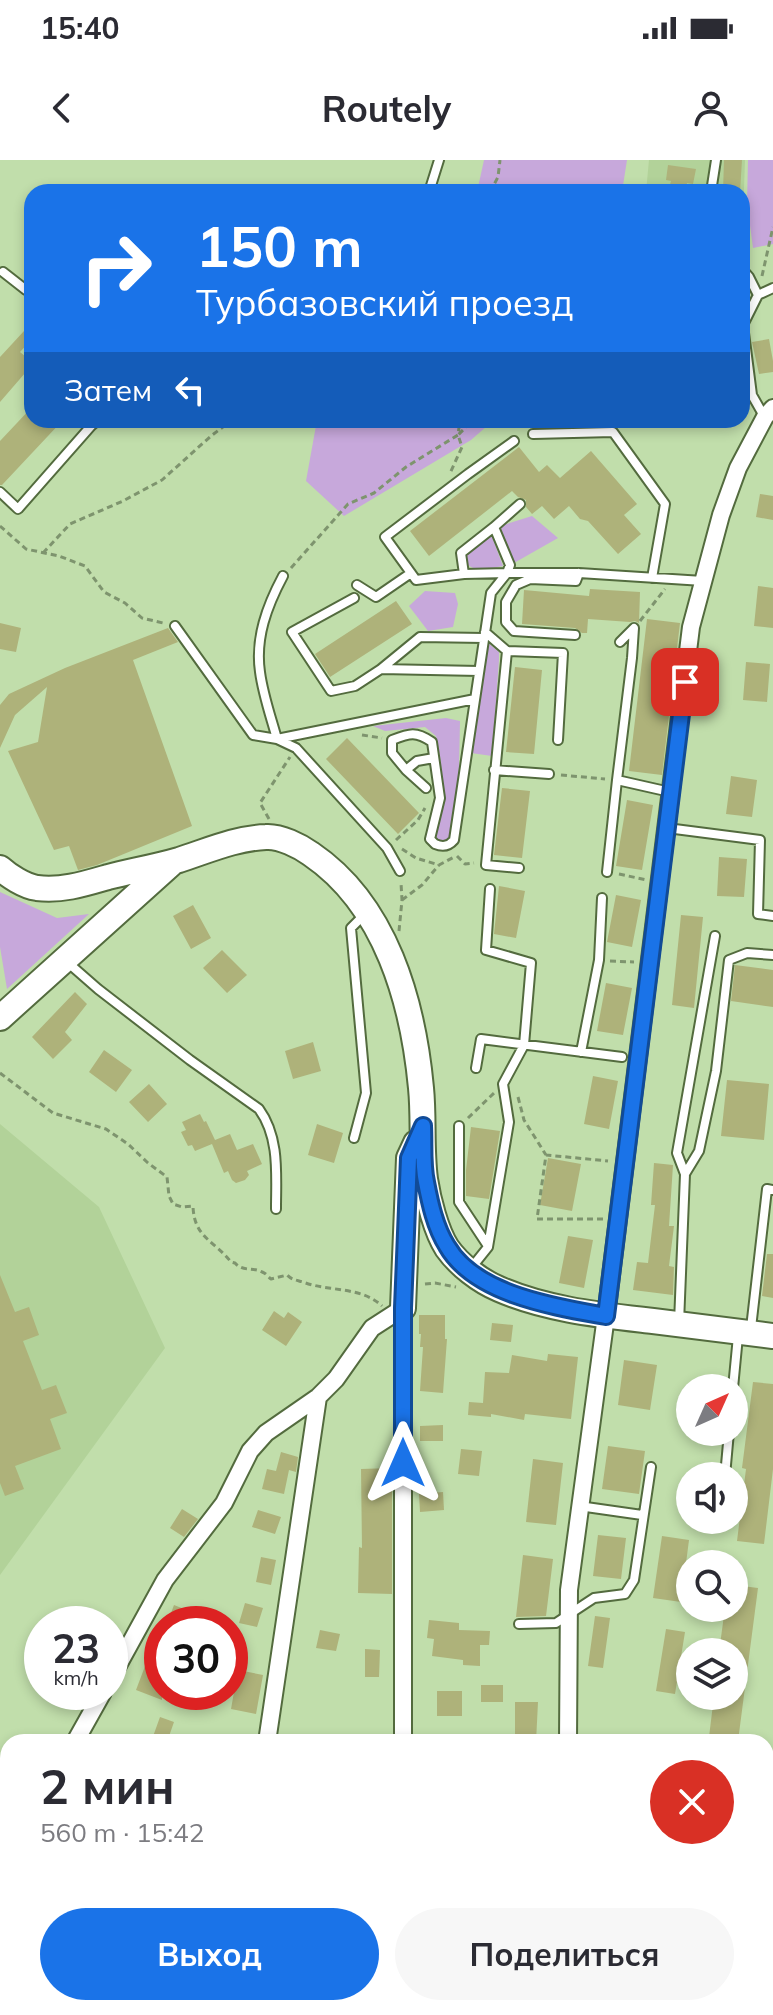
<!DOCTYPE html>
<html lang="ru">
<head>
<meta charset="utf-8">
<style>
	:root { --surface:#fff; --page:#f7f7f7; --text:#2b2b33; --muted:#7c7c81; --accent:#1a73e8 }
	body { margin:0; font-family:Mulish,sans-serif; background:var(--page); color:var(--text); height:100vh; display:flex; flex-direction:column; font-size:30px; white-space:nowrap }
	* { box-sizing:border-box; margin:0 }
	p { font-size:26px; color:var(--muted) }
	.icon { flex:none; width:44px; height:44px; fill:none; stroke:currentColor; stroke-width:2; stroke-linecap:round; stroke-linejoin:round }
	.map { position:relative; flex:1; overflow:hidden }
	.side { position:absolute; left:0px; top:1574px; width:774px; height:282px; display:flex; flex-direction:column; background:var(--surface); border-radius:24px 24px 0 0; box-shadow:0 4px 12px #0003 }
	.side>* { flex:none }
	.top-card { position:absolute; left:24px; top:24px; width:726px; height:244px; border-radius:24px; box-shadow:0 4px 12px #0003; background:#1a73e8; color:#fff; overflow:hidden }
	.needle { width:52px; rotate:45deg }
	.tools { position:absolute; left:676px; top:1214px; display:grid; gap:16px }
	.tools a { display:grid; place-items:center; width:72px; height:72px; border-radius:50%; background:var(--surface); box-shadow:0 4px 12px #0003; font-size:40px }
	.speed { position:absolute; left:24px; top:1446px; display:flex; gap:16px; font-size:40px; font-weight:700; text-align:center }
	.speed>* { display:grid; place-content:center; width:104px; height:104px; border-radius:50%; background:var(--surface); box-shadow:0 4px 12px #0003; line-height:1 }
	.speed small { font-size:20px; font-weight:400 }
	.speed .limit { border:12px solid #d22; background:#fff; color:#111 }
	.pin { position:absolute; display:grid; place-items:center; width:68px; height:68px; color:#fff; margin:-34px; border-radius:16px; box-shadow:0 4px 12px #0006 }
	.me { position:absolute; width:88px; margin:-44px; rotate:0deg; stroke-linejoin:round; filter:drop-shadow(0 0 6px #0008) }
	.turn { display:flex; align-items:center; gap:28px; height:168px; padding:0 40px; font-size:36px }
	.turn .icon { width:104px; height:104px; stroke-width:2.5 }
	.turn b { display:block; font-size:56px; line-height:68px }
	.then { display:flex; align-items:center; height:76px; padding:0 40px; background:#0003; gap:16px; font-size:30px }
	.round { display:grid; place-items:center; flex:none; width:84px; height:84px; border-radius:42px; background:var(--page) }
	.headline { display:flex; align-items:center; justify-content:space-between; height:136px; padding:0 40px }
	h1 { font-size:48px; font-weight:700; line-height:60px }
	.primary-button { display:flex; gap:16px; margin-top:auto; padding:16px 40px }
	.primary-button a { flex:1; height:92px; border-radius:48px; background:var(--accent); color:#fff; font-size:32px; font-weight:700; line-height:92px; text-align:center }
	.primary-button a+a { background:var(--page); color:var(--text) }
	.status { display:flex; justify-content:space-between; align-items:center; height:56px; padding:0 40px; background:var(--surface); direction:ltr }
	.status svg { height:22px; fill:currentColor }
	header { display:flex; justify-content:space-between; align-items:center; height:104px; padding:0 40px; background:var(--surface); font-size:36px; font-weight:700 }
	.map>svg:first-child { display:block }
	.built { fill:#b2d299 }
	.green { fill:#c7a8db }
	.building { fill:#aeb27a }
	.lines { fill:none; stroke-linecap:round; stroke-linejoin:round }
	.lane-casing { stroke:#536b3e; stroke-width:12 }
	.street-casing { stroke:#536b3e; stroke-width:20 }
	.secondary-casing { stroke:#536b3e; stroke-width:28 }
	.path { stroke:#7e946e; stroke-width:3; stroke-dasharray:6 4; stroke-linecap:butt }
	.lane { stroke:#fff; stroke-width:8 }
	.street { stroke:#fff; stroke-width:16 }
	.secondary { stroke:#fff; stroke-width:24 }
	.route-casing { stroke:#114b97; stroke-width:20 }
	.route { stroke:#1a73e8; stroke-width:14 }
</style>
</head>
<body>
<div class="status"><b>15:40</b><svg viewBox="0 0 49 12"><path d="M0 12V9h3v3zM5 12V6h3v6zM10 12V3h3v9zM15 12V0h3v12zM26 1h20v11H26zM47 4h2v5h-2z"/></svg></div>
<header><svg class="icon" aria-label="back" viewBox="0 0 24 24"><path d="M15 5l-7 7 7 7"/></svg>Routely<svg class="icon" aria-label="person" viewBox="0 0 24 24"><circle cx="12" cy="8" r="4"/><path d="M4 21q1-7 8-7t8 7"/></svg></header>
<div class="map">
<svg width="773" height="1855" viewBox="0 0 773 1855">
	<rect width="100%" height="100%" fill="#c1deab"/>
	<path class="built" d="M649,0H745L743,56L742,32H646Z
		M0,964L99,1047L165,1188L0,1415Z"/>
	<path class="green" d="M484,0H627L622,32H477Z
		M748,0H773V84L753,88L747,43Z
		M317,260H494L471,280L344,356L306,321Z
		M532,356L558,378L514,403L500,366Z
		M491,374L503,406C490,408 475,414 465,402L466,395Z
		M425,431L455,433L458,444L453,467L428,471L409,446Z
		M487,482L499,492V500L492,596L471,593Z
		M446,558L460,561C459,600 460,639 450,677L443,682H440L435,676L444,637L440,596L436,576L425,567L385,571L373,566Z
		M0,732L57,758L89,754L7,829L0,787Z"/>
	<path class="building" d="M724,0H742L740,32H723Z
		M668,5L696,9L693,24L687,23L685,32H668L671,21L666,20Z
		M24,171L32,179L20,192L32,202V205L0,242V197Z
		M769,179L773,201V212L759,214L752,182Z
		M32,247V260H63L2,325H0V281Z
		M519,287L539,312L547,305L560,318L591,291L637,344L624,355L641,374L618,394L588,361L580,359L569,346L554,359L542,346L532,354L526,347V340L518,337L512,331L429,396L410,371Z
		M760,334L773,336V360L756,357Z
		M758,426L773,428V468L754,466Z
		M590,429L640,432L639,463L635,461L630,462L588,459L587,473H582L575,468L522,464L524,430L589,436Z
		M396,441L412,464L330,517L315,494Z
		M647,459L680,463L662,615L629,611Z
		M0,463L21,468L16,492L0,489Z
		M168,468L178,482L133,500L192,666L97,705L78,710L69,686L54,690L8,591L38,582L47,527L15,555L0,588V545L9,534L65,508Z
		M746,502L770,504L767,542L743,540Z
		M515,507L542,510L534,594L506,592Z
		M347,578L419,653L398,674L326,599Z
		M731,616L757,620L752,657L726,654Z
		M502,628L530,631L522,698L494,695Z
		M627,640L653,645L642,710L616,706Z
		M719,697L747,699L744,737L717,736Z
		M499,726L525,731L516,778L494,774Z
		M616,735L641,740L632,787L607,782Z
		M193,745L211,778L191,789L173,756Z
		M681,755L703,757L694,848L672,845Z
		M222,790L247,815L227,833L203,808Z
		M735,805L773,810V847L731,841Z
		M606,823L632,828L623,875L597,871Z
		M75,832L87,844L65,872L72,880L53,899L32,877Z
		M313,882L321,911L293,919L285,891Z
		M104,890L132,910L116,932L89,912Z
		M593,916L618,921L609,969L584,964Z
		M727,920L769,924L764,980L721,976Z
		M149,924L167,944L148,962L129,942Z
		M200,954L204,962L206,961L215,980L230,974L237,990L253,984L262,1004L247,1011L249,1015L245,1020L236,1023L232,1020L228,1011L224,1013L212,984L195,991L192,985L188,986L181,972L186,970L182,962Z
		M317,964L343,973L334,1003L308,995Z
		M471,967L500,971L489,1039L466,1036V1010Z
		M548,998L581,1004L572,1051L540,1045Z
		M654,1003L673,1005L669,1066H674L669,1106L674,1107L673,1135L633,1130L637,1102L648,1103L655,1045H651Z
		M568,1076L593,1080L584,1128L559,1123Z
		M767,1094H773V1138L762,1136Z
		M0,1115L15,1152L29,1147L39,1175L23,1181L42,1230L56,1225L67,1253L50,1259L61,1289L15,1306L24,1329L5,1336L0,1323Z
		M274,1151L284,1158L288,1152L302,1162L286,1186L262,1170Z
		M419,1155H445V1179H447L443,1233L420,1231L423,1187H420L421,1174H419Z
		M492,1163L513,1165L511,1182L490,1180Z
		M548,1194L578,1197L571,1259L525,1254L524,1260L491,1254V1257L468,1255L469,1242L483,1243L485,1212L509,1213L512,1195L547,1201Z
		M624,1200L657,1205L650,1250L618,1245Z
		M753,1222L773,1224V1309L764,1384L737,1381L746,1309L742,1308Z
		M443,1265V1281H420V1266Z
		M608,1286L645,1291L639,1334L602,1329Z
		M461,1289L482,1291L479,1316L458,1314Z
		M281,1292L298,1297L296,1312L289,1310L284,1334L262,1329L267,1309L276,1311Z
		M533,1299L563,1303L556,1365L526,1362Z
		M392,1308V1434L358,1433L359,1387L362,1388L361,1309Z
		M443,1332L444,1350L420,1352L419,1334Z
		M182,1349L198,1359L184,1377L170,1368Z
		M258,1350L281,1357L275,1374L252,1367Z
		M598,1375L626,1378L621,1419L593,1416Z
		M662,1376L689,1380L681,1442L653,1438Z
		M523,1395L553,1399L546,1456L516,1457Z
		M261,1397L276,1400L271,1425L256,1422Z
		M734,1425L758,1428L738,1581L709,1577L714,1536H734V1492H719L725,1448H734Z
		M245,1443L263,1448L257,1467L239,1463Z
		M174,1445L194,1453L190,1464H167Z
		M595,1456L610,1458L603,1508L588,1506Z
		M429,1460L459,1463V1470L490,1471L489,1485H480V1506L463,1505V1500L432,1496L434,1479L427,1478Z
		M162,1469V1540L136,1530L150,1493Z
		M666,1469L685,1472L675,1534L656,1531Z
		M320,1470L340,1474L336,1491L316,1488Z
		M365,1489L380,1490L379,1517H365Z
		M238,1510L263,1515L256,1554L231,1549Z
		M481,1525H503V1542H481Z
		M437,1531H462V1556H437Z
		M515,1542H538L536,1582H515Z
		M160,1557L174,1562L167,1582H151Z"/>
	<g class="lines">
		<defs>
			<path id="lane" d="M429,32L439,0
				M711,32L716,0
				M742,109L749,117L758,135L743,165L752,235L764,256
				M3,112L26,130L32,125
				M758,135L773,128
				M533,274L613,272L665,344L652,418
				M0,332L18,349L91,266L98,260
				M494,367L520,344
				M464,414L461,393L494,367L510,405L507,413L464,414L416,420L385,377L468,314L514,281
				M283,416C267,446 255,478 260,512C263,535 271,557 277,579L475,539
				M357,425L376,437L411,413
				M354,438L292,472L331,531L355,526L381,509L479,511
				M175,466L253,575L277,579L296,588L387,688L400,711
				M485,472L507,491L486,705L519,708
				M575,475L514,471L506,462V442L516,425L530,419L576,421L579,413
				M620,482L634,468L632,498L617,620L670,632
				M507,491L563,493L558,580
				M381,509L420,477L484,478
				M434,598L417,601L406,610L392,593V580C410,573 416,571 432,582L440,638L430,679L435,684C442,687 448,687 454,680L491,433L507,413H579L703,421
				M406,610L426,628
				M494,610L549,614
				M667,668L760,680L758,754L773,756
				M607,712L617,620
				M66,801L98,829L190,900L259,949C280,978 276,1015 276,1049
				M581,892L599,800L602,738
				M476,908L481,879L622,897
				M459,966V1042L488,1086
				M354,978L366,933L351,768L363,756
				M685,1014L699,991L716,911L729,800L747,793L773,795
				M472,1107L488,1087L509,962L503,924L524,885L531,803L486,790L490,729
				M679,1163L685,1014L677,993L715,776
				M751,1168L767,1029L773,1030
				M733,1228L738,1176
				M725,1316L729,1272
				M579,1346L642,1355
				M519,1464L556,1463L594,1438L625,1434L634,1420L651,1307"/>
			<path id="street" d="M403,1148V1582
				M110,1520L165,1420L224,1343L250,1291L266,1273L318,1237L336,1219L372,1168L403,1148
				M75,1582L103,1532
				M267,1582L318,1237
				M568,1582L569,1430L606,1156L691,467L721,355L738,308L765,257L773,248
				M0,1747L8,1729
				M186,1855L189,1848
				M356,1855L358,1848
				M551,1855L553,1848"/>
			<path id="secondary" d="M0,708C9,716 24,726 37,728C62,731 84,724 108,717C131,711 155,707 179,700C207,691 236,678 266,677C280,676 300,686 311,694C386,745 413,842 421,928C424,958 421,989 425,1019C428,1039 436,1071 447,1088C459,1105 480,1121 499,1129C547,1150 601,1155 653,1161C693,1166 733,1171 773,1176
				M0,858L171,704
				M403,1148L409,998L416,983
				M766,1776L773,1759
				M734,1855L737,1848"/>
		</defs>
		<use href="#lane" class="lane-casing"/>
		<use href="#street" class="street-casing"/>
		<use href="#secondary" class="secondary-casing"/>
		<path class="path" d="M490,32L498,17L500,0
			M762,116L773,67
			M451,311L462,287L458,275L473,260
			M0,366L26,389L59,396L85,406L104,432L125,443L142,458L163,463
			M43,393L70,364L123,341L162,320L211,276L232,260
			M291,408L348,344L374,333L406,307L458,275L460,260
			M640,461L665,429
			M362,575L382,578
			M561,615L605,619
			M269,659L260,643L290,597
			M396,680L418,660L425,648
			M402,689L416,698L439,705L456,696
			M457,696L465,704L474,703
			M619,714L647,720
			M402,740L422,725L439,705
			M399,771L402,740L401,723
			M610,801L634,802
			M0,913L53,953L106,969L128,984L148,1003L167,1017L169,1036L173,1044L182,1047L193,1046C194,1078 214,1080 231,1102L235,1103C243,1112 253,1107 262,1112C266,1113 268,1117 271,1119L287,1115C292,1120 296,1120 303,1122C329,1132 361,1126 382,1146
			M518,937L524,960L546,995
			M468,958L494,933
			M603,1059H537L546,995L608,1001
			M425,1124L435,1123L456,1127"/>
		<use href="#lane" class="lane"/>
		<use href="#street" class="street"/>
		<use href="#secondary" class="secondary"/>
	</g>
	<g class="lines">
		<defs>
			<path id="route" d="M403,1303V1148L409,998L423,966C424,984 422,1004 426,1022C430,1043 435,1067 447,1086C475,1135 556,1147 606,1156L685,522"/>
		</defs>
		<use href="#route" class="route-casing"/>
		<use href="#route" class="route"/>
	</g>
</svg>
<div class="tools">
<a><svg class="needle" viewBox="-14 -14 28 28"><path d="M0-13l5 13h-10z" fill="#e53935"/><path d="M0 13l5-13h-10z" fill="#7c7c81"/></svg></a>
<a><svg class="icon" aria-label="sound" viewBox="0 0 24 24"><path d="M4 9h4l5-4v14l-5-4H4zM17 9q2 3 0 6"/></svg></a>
<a><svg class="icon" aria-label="search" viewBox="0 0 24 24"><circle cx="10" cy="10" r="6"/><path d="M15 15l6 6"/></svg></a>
<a><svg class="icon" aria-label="layers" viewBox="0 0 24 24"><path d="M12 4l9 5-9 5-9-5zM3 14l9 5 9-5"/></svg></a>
</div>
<div class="speed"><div>23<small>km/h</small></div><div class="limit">30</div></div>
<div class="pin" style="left:685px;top:522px;background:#d93025"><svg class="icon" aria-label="arrive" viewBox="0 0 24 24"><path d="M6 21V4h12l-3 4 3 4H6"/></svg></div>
<svg class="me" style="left:403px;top:1303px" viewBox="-20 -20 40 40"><path d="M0-17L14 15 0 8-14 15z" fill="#1a73e8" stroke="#fff" stroke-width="4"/></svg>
<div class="top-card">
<div class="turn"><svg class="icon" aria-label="right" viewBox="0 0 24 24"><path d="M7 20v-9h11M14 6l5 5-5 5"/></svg><div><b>150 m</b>Турбазовский проезд</div></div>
<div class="then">Затем<svg class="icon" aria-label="left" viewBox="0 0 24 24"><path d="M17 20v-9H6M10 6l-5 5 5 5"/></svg></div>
</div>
<section class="side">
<div class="headline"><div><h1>2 мин</h1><p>560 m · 15:42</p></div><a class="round" style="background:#d93025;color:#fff"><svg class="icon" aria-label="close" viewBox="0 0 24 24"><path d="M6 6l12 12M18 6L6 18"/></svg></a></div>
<div class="primary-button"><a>Выход</a><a>Поделиться</a></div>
</section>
</div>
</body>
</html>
